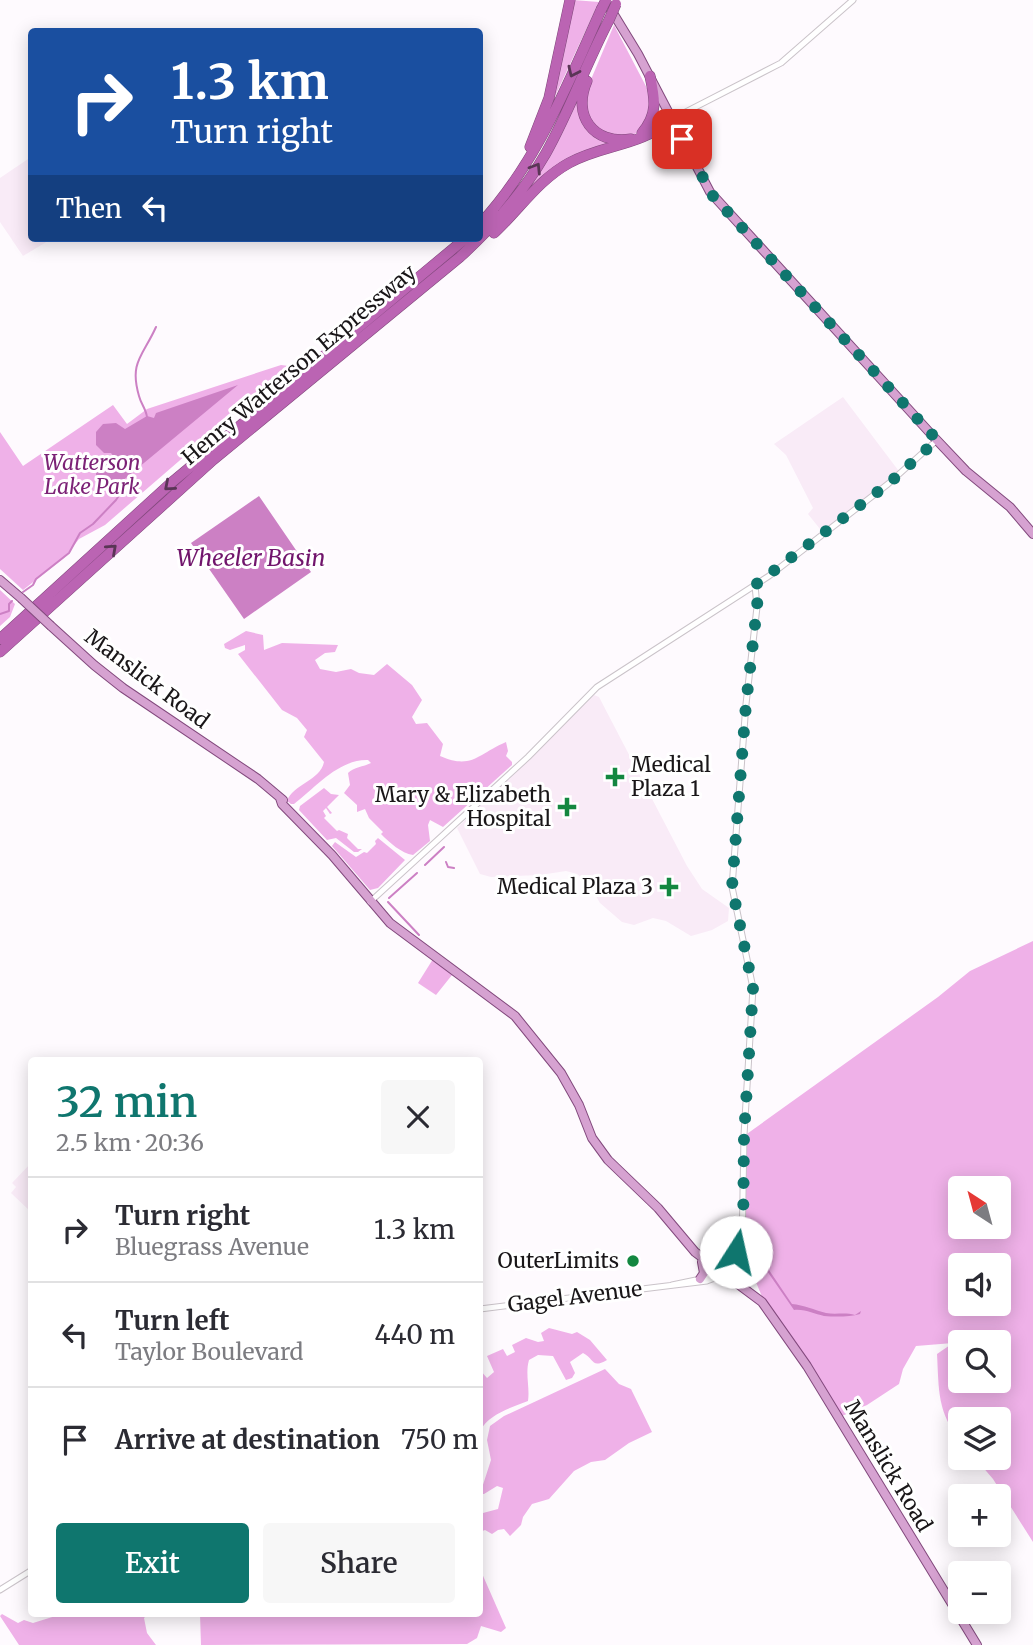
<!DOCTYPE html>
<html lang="en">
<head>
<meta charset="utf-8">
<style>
	:root { --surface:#fff; --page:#f7f7f7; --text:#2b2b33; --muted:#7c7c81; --line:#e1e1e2; --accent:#0f766e }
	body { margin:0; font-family:Merriweather,serif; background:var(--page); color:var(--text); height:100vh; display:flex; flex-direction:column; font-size:26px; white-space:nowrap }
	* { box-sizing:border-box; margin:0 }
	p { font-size:23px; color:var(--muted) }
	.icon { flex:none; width:38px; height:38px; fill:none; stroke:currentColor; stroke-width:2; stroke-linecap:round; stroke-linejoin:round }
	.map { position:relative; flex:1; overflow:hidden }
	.details { position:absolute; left:28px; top:1057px; width:455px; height:560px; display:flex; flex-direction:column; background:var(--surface); border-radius:7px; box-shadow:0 4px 18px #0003 }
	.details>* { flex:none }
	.top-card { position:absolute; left:28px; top:28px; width:455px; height:214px; border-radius:7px; box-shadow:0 4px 18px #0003; background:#1a4fa0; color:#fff; overflow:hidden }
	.needle { width:46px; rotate:324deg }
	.tools { position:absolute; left:948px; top:1176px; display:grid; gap:14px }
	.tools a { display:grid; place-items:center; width:63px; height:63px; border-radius:7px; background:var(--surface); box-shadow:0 4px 18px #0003; font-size:35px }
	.pin { position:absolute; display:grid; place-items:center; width:60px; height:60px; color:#fff; margin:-30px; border-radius:14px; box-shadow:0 4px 10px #0006 }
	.me { position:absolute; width:77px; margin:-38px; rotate:10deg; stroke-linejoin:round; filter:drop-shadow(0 0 5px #0008) }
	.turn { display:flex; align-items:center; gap:24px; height:147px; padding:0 28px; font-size:32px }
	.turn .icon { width:91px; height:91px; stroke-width:2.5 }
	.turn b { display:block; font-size:49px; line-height:60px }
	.then { display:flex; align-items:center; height:66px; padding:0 28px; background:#0003; gap:14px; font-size:26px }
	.round { display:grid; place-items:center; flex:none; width:74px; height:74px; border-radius:7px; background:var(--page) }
	.head { display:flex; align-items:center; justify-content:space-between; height:119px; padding:0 28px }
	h1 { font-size:42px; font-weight:600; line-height:52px; color:var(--accent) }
	.cta { display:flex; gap:14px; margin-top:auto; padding:14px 28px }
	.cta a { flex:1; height:80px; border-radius:7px; background:var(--accent); color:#fff; font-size:28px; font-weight:600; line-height:80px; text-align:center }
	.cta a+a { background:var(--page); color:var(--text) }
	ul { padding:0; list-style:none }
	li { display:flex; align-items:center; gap:21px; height:105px; padding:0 28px; border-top:2px solid var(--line) }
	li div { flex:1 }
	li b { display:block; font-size:26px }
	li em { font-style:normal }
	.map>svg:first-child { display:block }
	.built { fill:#f9ebf7 }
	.green { fill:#efb1e8; fill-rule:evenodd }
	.water { fill:#cc80c4 }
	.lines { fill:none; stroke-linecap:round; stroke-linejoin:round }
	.stream { stroke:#cc80c4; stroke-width:2 }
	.minor-casing { stroke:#cac3c9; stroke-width:7 }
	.major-casing { stroke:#82497d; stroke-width:10 }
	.highway-casing { stroke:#82497d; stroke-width:11 }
	.minor { stroke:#fff; stroke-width:5 }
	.major { stroke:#d6a2d1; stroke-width:8 }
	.highway { stroke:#bb64b3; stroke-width:10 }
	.major-bridge-casing { stroke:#82497d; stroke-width:10; stroke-linecap:butt }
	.highway-bridge-casing { stroke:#82497d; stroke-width:11; stroke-linecap:butt }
	.major-bridge { stroke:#d6a2d1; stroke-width:8 }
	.highway-bridge { stroke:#bb64b3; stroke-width:10 }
	.oneway { stroke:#5a3556 }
	.route { stroke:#0f766e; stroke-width:12; stroke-dasharray:0 21.6 }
	.poi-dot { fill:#138740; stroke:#fff; stroke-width:2.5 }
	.labels { text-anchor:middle; stroke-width:6; stroke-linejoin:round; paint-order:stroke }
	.street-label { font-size:21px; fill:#191618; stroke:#fff }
	.park-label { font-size:21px; font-style:italic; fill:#7c2276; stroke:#fff }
	.poi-label { font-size:21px; fill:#191618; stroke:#fff; text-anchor:end }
	.water-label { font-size:23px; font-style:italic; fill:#71156c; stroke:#fff }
</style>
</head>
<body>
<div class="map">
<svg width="1033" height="1645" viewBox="0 0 1033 1645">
	<rect width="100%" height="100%" fill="#fefafe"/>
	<path class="built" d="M31,157L32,238H53L23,256L0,222V178Z
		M843,397L901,474L824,534L808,514L813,508L786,455L774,444Z
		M594,695L599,697L687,866L702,889L729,908L728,921L712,930L691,936L666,921L653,918L634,925L622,922L600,903L589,884L577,874L566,871L540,875L491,877L480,874L457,828Z
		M31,1163V1212L11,1193L16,1187L12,1183Z"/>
	<path class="green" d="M573,0L599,2L551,105Z
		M614,25L650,94C654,116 638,146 612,136C605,134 598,128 592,124L584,96Z
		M578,97L580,114L613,143L589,152L527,192L546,162Z
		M281,365L289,366L105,525L79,539L64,558L23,590L0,569V432L23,466L113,405L127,424L147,409Z
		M0,590L15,604L10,617L0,626Z
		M246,631L263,635L264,650L282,643L338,645L335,652L325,653L315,660L320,669L336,672L351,669L359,673L374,675L387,664L412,685L422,700L412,717L416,724L427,723L443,744L440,756C472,770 478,754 506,742L508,751L506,756L512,762V765L443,827L430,820L428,825L430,841L413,855C401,853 390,843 381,834L383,832L369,818L365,809L357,812V805L344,793L350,785L348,773C354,767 363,767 371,763L368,760C339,759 316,787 294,804H291L287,801C293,784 320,781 324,762L304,737L307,730L297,718L282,710L238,654L245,650V645L230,650L225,648L224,644Z
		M324,788L331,794L339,795L327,807L332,813L330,814L326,808L323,811L326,816L324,818L337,831L339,830L348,834L347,838L358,849H362L358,852H354L336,838L327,840L299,810L300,806Z
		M378,838L405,860L378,888L370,890L332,846L335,842L356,857L364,852L367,853L376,844L375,841Z
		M1033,941V1542L993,1479L975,1458H999V1419H961V1441C937,1413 939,1390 937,1354L953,1343L916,1346L903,1369L899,1384L867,1405L842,1416L829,1402L814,1373L780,1320L763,1299L753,1275L744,1219V1136L938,997L970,971ZM961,1188H999V1227H961ZM961,1265H999V1304H961ZM961,1342H999V1381H961Z
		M433,959L452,975L436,995L418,983Z
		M549,1328L572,1334L577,1332L590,1340L607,1360C591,1369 595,1359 583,1353L570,1362L575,1373L572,1378L566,1380L553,1356L538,1355L529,1360C525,1374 530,1387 528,1401C510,1408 489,1414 480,1431V1370L487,1378L494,1372L487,1356L503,1349L507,1356L515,1352L512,1345L526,1338L538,1342L544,1341L541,1333Z
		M605,1369L619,1384L631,1389L652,1432L629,1443L605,1460L591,1462L574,1471L549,1499L532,1504L523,1517L521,1525L510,1536L504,1529L498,1530L492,1534L485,1530L480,1532V1522L483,1513L498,1509L503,1488L497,1486L484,1494H480L491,1460L487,1440L490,1426L504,1416Z
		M480,1569L506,1628L501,1632L481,1626L477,1638L467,1644L201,1645L200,1614H480Z
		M2,1614L18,1623L24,1620L33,1623L62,1614H148L144,1618L147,1633L156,1645H19L0,1616Z"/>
	<path class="water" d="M238,385L115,487L106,489L96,483V473L104,466L114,465L116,460L111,453H104L96,445V432L103,424L116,423L125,429L147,416L154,418L156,413Z
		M259,496L311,572L244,619L191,543Z
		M751,1213L752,1236L766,1257L769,1270L792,1304C804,1305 814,1310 826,1313C836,1315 845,1312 855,1315L861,1311L860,1314C850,1317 835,1317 824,1316C814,1314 806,1309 794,1310L767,1271L763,1253L752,1237Z"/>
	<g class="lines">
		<path class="stream" d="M147,417C146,409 141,404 139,396C129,362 143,356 156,327
			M23,592L33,585L36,579L69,553L80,533L93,524L116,500L120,494L119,483
			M0,614L9,611V604L12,601
			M446,862L448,867L454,868
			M425,865L444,847
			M389,898L417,873
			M388,902L419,935"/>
		<defs>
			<path id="minor" d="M672,119L781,63L853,0
				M370,902L528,757L597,687L769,576L888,484L937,440
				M706,1278C727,1269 731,1254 743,1237
				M672,1285L696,1280
				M480,1309L707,1281C722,1276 735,1264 742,1250L744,1135L753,988L732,887L746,704L757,607L755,585
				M0,1590L32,1570"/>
			<path id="major" d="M605,0L638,54L710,192L931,434L966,471L1010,507L1033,534
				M0,580L21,598
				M51,626L94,665L123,688L258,779L283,800
				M280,798L282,804L332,855L390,923L515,1016L561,1073L579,1105L592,1138L608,1160L658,1208L695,1252L762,1302L807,1366L977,1645
				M700,1279L704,1273L702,1262"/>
			<path id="highway" d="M587,81C572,115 593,145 631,139
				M642,133C658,114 655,99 650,76
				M530,147L549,98L570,0
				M480,224C537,163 567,85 601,10
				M494,233C519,210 538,180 569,163C603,144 640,147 672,119
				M0,639L171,483L466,238
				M0,652L213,460L460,257C494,226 523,193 546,153C570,110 586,64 609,20"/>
		</defs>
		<use href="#minor" class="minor-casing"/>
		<use href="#major" class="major-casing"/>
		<use href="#highway" class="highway-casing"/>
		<use href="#minor" class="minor"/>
		<use href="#major" class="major"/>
		<use href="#highway" class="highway"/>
		<defs>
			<path id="major-bridge" d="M21,598L51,626"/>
			<path id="highway-bridge" d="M601,10L606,0
				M609,20L616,4"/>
		</defs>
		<use href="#major-bridge" class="major-bridge-casing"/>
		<use href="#highway-bridge" class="highway-bridge-casing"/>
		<use href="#major-bridge" class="major-bridge"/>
		<use href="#highway-bridge" class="highway-bridge"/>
	</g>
	<defs><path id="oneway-chevron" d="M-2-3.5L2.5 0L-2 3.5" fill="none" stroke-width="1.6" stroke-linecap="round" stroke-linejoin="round" transform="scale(1.75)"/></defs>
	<g class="oneway">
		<use href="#oneway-chevron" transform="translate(573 72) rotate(115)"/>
		<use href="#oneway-chevron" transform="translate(536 168) rotate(-58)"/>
		<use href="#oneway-chevron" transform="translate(169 486) rotate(139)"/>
		<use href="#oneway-chevron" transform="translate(112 549) rotate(-42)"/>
	</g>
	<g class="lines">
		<path class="route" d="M682,139L713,196L937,440L888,484L755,585L758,591L757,607L746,704L732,887L753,988L744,1136L743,1237L736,1252"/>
	</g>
	<g class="poi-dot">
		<path d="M611.5 766.5h7v7h7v7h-7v7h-7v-7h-7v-7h7z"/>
		<path d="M563.5 796.5h7v7h7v7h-7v7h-7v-7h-7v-7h7z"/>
		<path d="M665.5 876.5h7v7h7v7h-7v7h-7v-7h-7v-7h7z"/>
		<circle cx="633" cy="1261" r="7"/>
	</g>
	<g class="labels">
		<g class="street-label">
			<text transform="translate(299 365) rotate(-40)" y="7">Henry Watterson Expressway</text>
			<text transform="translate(147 679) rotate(37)" y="7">Manslick Road</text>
			<text transform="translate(575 1297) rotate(-7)" y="7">Gagel Avenue</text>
			<text transform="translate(888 1466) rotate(59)" y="7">Manslick Road</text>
		</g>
		<g class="park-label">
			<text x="92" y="470">Watterson<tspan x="92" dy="24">Lake Park</tspan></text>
		</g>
		<g class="poi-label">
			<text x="631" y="772" text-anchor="start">Medical<tspan x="631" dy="24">Plaza 1</tspan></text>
			<text x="551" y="802">Mary &amp; Elizabeth<tspan x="551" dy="24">Hospital</tspan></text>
			<text x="653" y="894">Medical Plaza 3</text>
			<text x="619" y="1268">OuterLimits</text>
		</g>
		<g class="water-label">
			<text x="251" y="566">Wheeler Basin</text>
		</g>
	</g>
</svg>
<div class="tools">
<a><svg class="needle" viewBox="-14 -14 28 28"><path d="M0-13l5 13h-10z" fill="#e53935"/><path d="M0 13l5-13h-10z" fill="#7c7c81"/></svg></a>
<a><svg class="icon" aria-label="sound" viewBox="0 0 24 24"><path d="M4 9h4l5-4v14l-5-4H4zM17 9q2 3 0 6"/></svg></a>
<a><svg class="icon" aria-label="search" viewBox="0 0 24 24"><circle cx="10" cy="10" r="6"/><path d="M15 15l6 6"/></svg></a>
<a><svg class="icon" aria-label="layers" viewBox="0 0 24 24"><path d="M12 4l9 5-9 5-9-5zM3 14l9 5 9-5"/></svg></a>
<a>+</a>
<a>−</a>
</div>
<div class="pin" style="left:682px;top:139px;background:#d93025"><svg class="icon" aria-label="arrive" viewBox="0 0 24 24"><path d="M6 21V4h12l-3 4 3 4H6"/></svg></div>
<svg class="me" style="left:736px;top:1252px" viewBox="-20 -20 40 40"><circle r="19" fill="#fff"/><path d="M0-13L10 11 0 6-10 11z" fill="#0f766e"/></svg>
<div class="top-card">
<div class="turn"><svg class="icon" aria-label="right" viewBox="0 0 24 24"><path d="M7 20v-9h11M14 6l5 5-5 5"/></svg><div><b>1.3 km</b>Turn right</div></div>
<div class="then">Then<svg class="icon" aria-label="left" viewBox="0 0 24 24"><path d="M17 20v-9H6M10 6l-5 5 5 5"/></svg></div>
</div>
<section class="details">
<div class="head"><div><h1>32 min</h1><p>2.5 km · 20:36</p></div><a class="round"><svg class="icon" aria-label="close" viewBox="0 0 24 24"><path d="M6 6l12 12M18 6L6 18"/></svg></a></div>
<ul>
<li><svg class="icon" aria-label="right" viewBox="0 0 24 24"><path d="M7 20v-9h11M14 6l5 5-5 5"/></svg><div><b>Turn right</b><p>Bluegrass Avenue</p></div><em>1.3 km</em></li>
<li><svg class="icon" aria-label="left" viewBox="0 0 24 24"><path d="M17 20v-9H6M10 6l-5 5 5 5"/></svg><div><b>Turn left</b><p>Taylor Boulevard</p></div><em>440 m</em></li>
<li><svg class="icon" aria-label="arrive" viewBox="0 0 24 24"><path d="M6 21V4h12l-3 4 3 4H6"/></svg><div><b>Arrive at destination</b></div><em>750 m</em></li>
</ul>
<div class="cta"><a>Exit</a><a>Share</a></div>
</section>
</div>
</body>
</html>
